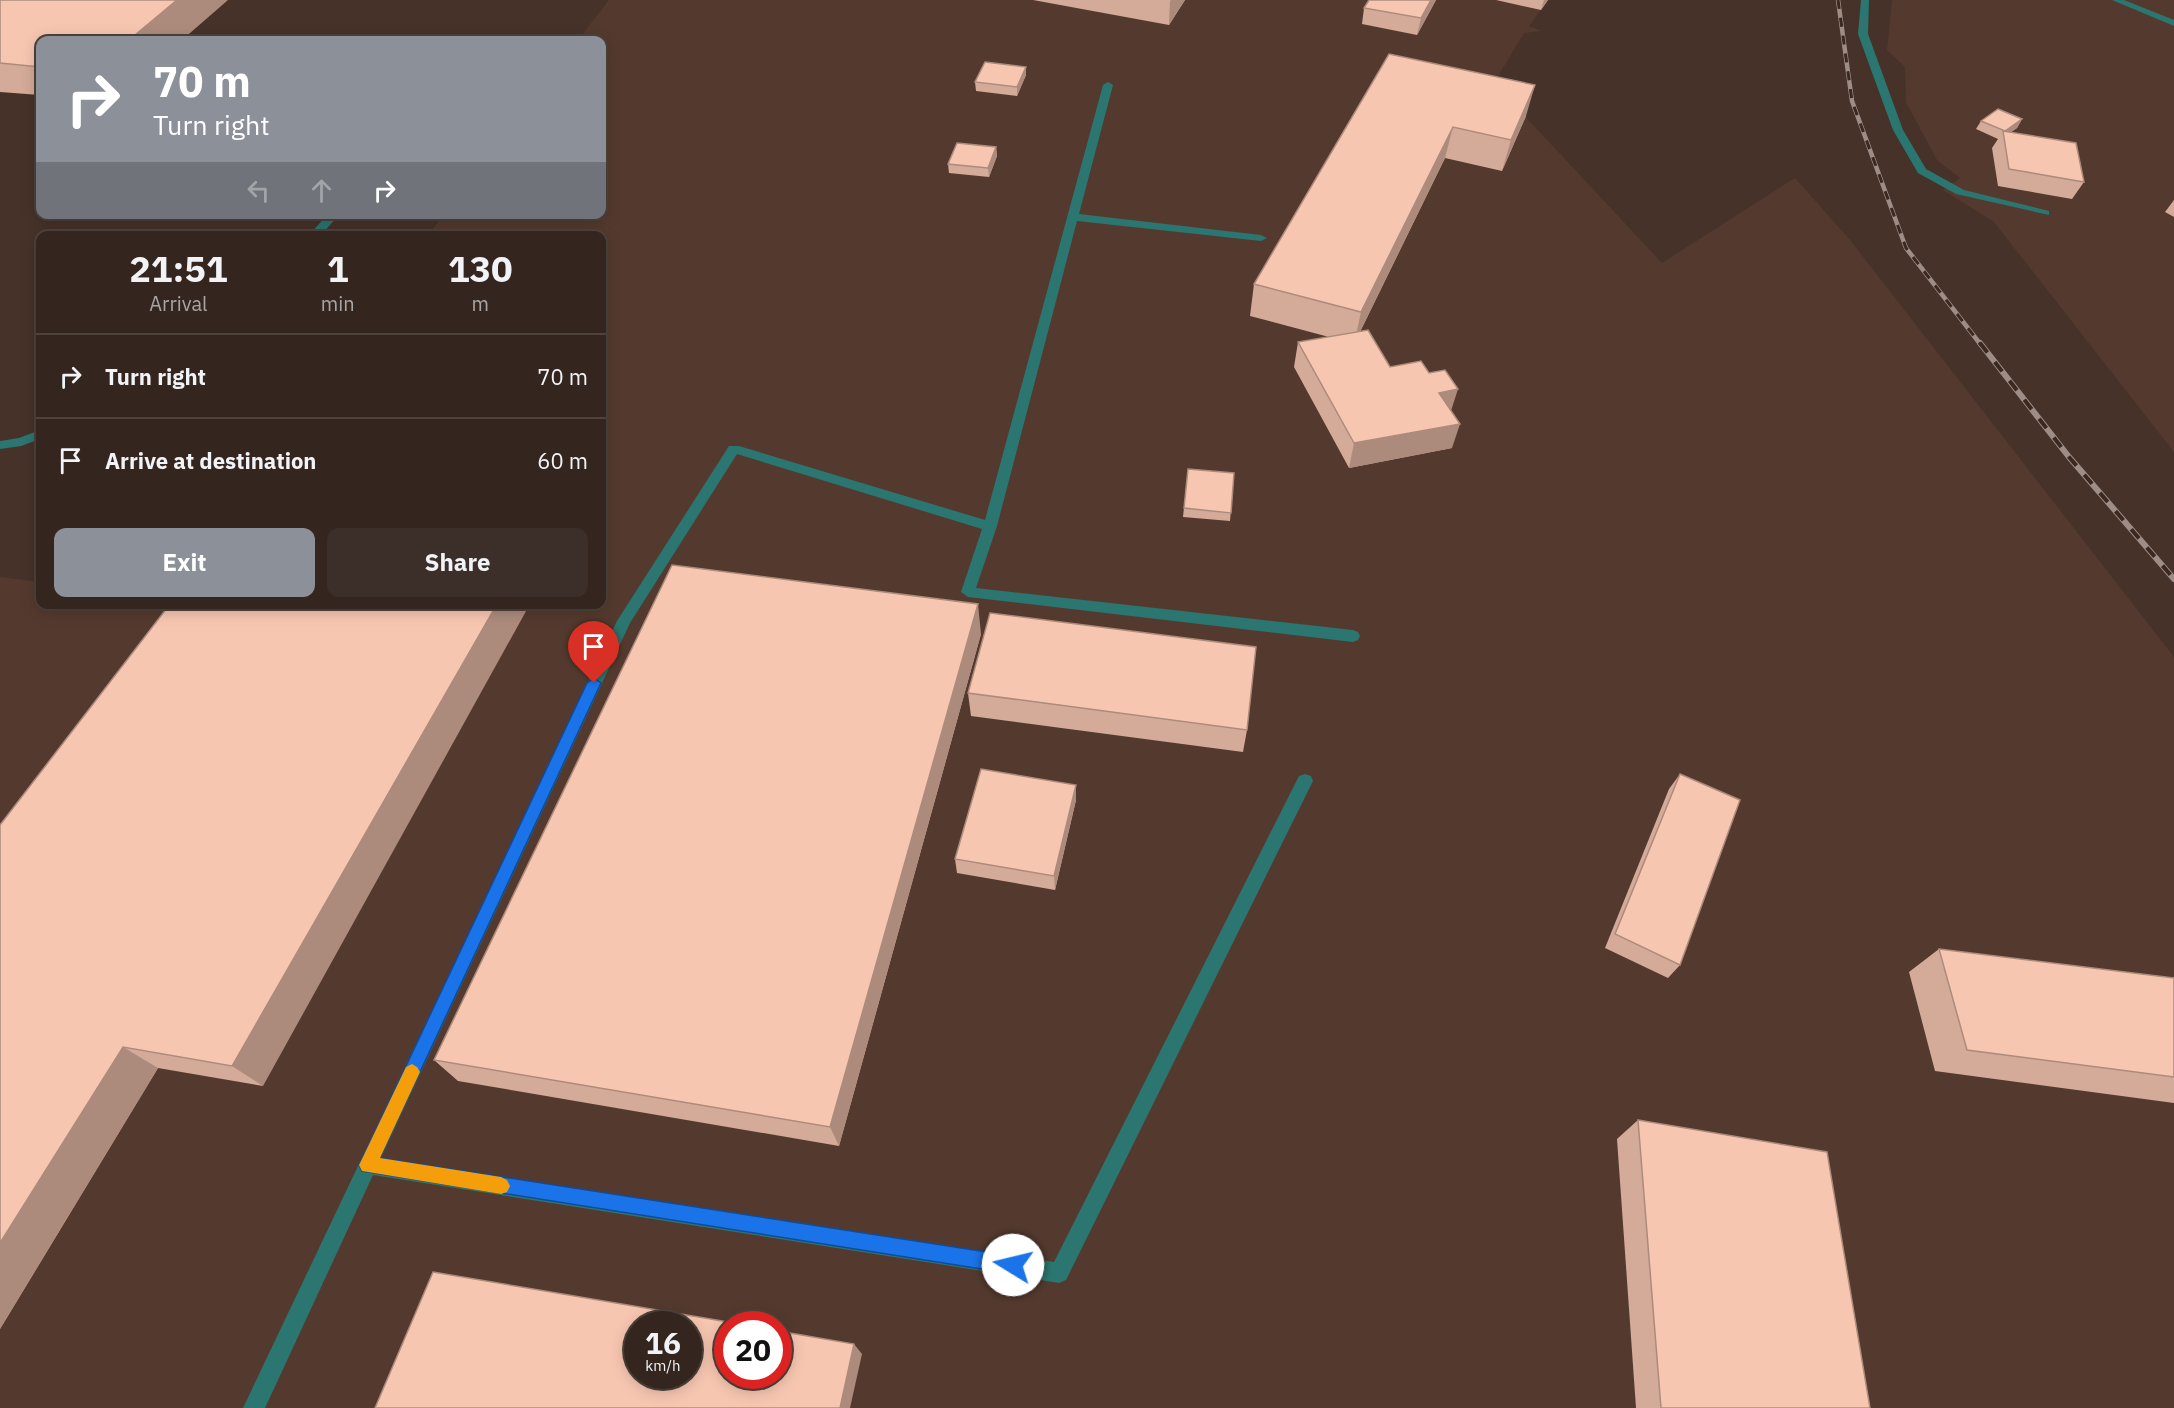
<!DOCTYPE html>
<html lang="en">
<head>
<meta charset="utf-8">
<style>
	:root { --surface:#34261f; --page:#3c2e28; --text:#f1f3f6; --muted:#a9a5a4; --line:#4e433d; --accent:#8c9099 }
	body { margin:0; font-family:"IBM Plex Sans",sans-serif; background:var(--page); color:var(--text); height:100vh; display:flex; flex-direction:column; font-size:22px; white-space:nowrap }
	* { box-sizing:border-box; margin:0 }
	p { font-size:20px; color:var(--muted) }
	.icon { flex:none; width:33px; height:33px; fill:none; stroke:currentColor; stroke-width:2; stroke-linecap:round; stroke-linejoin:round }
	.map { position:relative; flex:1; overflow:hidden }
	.drawer { position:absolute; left:36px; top:231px; width:570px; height:378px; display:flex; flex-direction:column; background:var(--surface); border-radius:12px; box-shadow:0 3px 15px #0003,0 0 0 2px var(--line) }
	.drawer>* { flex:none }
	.top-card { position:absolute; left:36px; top:36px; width:570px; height:183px; border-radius:12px; box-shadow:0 3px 15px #0003,0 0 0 2px var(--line); background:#8c9099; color:#fff; overflow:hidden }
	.speed { position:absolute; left:624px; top:1311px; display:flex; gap:12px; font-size:30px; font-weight:700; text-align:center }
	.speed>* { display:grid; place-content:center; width:78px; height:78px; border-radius:50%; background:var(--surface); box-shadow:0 3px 15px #0003,0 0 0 2px var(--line); line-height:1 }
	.speed small { font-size:15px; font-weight:400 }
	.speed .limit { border:9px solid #d22; background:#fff; color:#111 }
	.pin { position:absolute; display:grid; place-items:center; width:51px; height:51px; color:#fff; margin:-62px -26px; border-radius:50% 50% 50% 0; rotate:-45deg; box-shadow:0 0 6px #0007 }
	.pin .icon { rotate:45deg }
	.me { position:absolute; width:66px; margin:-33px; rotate:279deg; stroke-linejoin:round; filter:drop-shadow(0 0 4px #0008) }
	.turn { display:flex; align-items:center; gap:21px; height:126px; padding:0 18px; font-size:27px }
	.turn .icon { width:78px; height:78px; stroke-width:2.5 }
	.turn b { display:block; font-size:42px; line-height:51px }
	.lanes { display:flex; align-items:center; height:57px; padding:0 18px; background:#0003; justify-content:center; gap:30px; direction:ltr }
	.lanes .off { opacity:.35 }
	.eta { display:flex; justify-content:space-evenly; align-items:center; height:102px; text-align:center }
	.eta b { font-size:36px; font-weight:700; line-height:42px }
	.primary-button { display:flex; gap:12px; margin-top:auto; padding:12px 18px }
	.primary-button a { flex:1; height:69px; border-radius:12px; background:var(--accent); color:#fff; font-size:24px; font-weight:700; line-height:69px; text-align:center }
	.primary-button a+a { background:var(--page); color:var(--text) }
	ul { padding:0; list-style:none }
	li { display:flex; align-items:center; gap:18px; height:84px; padding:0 18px; border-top:2px solid var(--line) }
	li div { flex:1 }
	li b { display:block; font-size:22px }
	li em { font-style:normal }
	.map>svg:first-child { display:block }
	.built { fill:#543a2e; fill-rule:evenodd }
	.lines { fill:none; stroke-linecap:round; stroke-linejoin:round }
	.service { fill:#2b7670; fill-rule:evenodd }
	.rail-far1-casing { stroke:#9e8d86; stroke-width:4.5 }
	.rail-casing { stroke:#9e8d86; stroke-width:6 }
	.rail-far1 { stroke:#3b281f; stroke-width:3; stroke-dasharray:9; stroke-linecap:butt }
	.rail { stroke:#3b281f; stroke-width:4; stroke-dasharray:12; stroke-linecap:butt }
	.wall { fill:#d4aa98 }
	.shaded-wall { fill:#ad8b7c }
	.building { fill:#f7c6b1; stroke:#ad8b7c; stroke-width:1.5; fill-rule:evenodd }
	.route { fill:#1a73e8; stroke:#114b97; stroke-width:1.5 }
	.slow { fill:#f59e0b }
</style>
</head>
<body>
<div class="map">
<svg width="2174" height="1408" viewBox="0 0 2174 1408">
	<rect width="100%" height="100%" fill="#463229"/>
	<path class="built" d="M609,0H1548L1529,26L1542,31L1524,33L1494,83L1662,263L1795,178L1850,240L2174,657V1408H0V577L40,582V604H602V236L428,235L444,215L602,214V40H578ZM638,1324H688V1376H638ZM728,1324H778V1376H728Z
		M1892,0H2174V452L1994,222L1943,190L1960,178L1937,160L1906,102L1905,67L1887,50Z"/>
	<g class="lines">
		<path class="service" d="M1861,0H1869L1868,34L1903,130L1926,169L1964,190L2049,211V215L1956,194L1918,173L1893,130L1858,34Z
			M2112,0H2124L2174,20V26Z
			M1108,82L1113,85L1079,214L1261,235L1267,238L1261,241L1077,221L997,526L976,588L1353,630L1358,632L1360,636L1358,640L1353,642L968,597L961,592L982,529L737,454L630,623L381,1158L1054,1262L1299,776L1305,774L1311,776L1313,781L1066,1280L1059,1283L373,1175L265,1408H243L617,621L729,446H739L985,520L1103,85Z
			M328,214H340L320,236H308Z
			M40,430V439L21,446L0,449V441L19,438Z"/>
		<defs>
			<path id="rail-far1" d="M1838,0L1852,101L1906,248L1981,345"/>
			<path id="rail" d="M1980,343L2069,457L2174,579"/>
		</defs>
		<use href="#rail-far1" class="rail-far1-casing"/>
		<use href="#rail" class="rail-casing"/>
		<use href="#rail-far1" class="rail-far1"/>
		<use href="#rail" class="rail"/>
	</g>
	<path class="wall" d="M0,0L40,40V95L0,92Z
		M1033,0H1185L1169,25Z
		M1369,0H1436L1417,35L1362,24L1364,8Z
		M1496,0H1548L1541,10Z
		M1389,54L1526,116L1502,171L1445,158L1360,332L1390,367L1451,411L1452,448L1349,468L1294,367L1298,342L1329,337L1250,316L1254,284Z
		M1026,67V75L1017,96L976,91L975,82Z
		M2022,119L2017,128L2011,132L2084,182L2072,199L1998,186L1992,148L1998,139L1976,129L1981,121Z
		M996,147L997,156L989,177L949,173L948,164Z
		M2174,200V217L2165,212Z
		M1188,469L1234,473L1230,521L1183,517Z
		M981,634L839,1146L458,1081L434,1060Z
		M968,693L1247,730L1243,752L971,716Z
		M1680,774V965L1668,978L1605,948L1669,789Z
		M1076,785V800L1055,890L957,873L955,859Z
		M0,825L263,1086L158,1068L0,1329Z
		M1939,949L2174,978V1103L1935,1071L1909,972Z
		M1638,1120L1870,1408H1636L1617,1139Z"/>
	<path class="shaded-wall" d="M177,0H228L182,40H129Z
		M1171,0H1185L1169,25L1170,1Z
		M1431,0H1436L1417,35L1421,18Z
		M1544,0H1548L1541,10Z
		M1026,67V75L1017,96V87Z
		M1535,85L1526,116L1502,171L1511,140Z
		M2022,119L2017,128L2004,137L2005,131Z
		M1453,127L1445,158L1354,344L1361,312Z
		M996,147L997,156L989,177L988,168Z
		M1458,389L1450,414L1439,393Z
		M1460,424L1452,448L1349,468L1354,443Z
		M497,604H530L263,1086L232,1066Z
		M978,604L981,634L839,1146L830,1127Z
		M1076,785V800L1055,890L1054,876Z
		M123,1047L158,1068L0,1329V1243Z
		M854,1344L862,1354L850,1408H840Z"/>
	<path class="building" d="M0,0H177L129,40H40V67L0,63Z
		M1369,0H1431L1421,18L1364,8Z
		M1389,54L1535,85L1511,140L1453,127L1361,312L1254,284Z
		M985,62L1026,67L1017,87L975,82Z
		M1998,109L2022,119L2005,131L1981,121Z
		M2003,131L2076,143L2084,182L2009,169Z
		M957,143L996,147L988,168L948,164Z
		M1368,330L1390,367L1421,361L1429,373L1445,370L1458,389L1439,393L1460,424L1354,443L1298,342Z
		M1188,469L1234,473L1231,513L1184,508Z
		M672,565L978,604L830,1127L434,1060Z
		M170,604H497L232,1066L123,1047L0,1243V825Z
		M990,613L1256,647L1247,730L968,693Z
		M981,769L1076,785L1054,876L955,859Z
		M1680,774L1740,800L1680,965L1615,934Z
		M1939,949L2174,978V1077L1967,1050Z
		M1638,1120L1827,1152L1870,1408H1661Z
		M433,1272L740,1324H728V1376H778V1331L854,1344L840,1408H375ZM638,1324H688V1376H638Z"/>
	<path class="route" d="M594,678L601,683L380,1158L1013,1256L1019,1259L1022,1265L1019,1272L1013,1274L362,1171L359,1165L362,1159L587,683Z"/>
	<path class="slow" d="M412,1064L417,1067L420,1072L380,1158L501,1177L507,1180L510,1186L507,1192L501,1194L362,1171L359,1165L362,1159L406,1067Z"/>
</svg>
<div class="speed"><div>16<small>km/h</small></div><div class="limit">20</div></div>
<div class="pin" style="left:594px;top:683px;background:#d93025"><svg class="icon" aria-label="arrive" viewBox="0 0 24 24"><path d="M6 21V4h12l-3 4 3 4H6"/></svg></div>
<svg class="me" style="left:1013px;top:1265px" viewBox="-20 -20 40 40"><circle r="19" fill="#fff"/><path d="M0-13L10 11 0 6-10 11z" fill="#1a73e8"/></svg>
<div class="top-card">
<div class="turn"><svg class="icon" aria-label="right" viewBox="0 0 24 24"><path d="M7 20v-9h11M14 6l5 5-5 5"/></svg><div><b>70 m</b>Turn right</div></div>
<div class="lanes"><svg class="icon off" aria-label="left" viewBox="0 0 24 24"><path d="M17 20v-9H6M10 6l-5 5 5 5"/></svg><svg class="icon off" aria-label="ahead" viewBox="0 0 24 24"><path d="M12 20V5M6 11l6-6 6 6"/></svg><svg class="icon" aria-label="right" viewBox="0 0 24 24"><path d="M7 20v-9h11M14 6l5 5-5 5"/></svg></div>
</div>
<section class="drawer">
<div class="eta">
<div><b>21:51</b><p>Arrival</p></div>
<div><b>1</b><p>min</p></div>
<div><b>130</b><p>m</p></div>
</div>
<ul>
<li><svg class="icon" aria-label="right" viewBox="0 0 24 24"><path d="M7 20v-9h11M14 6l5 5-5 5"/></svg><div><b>Turn right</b></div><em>70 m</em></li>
<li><svg class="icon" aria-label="arrive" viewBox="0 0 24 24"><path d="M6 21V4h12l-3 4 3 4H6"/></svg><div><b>Arrive at destination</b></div><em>60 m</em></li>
</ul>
<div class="primary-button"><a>Exit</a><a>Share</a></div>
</section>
</div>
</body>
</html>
